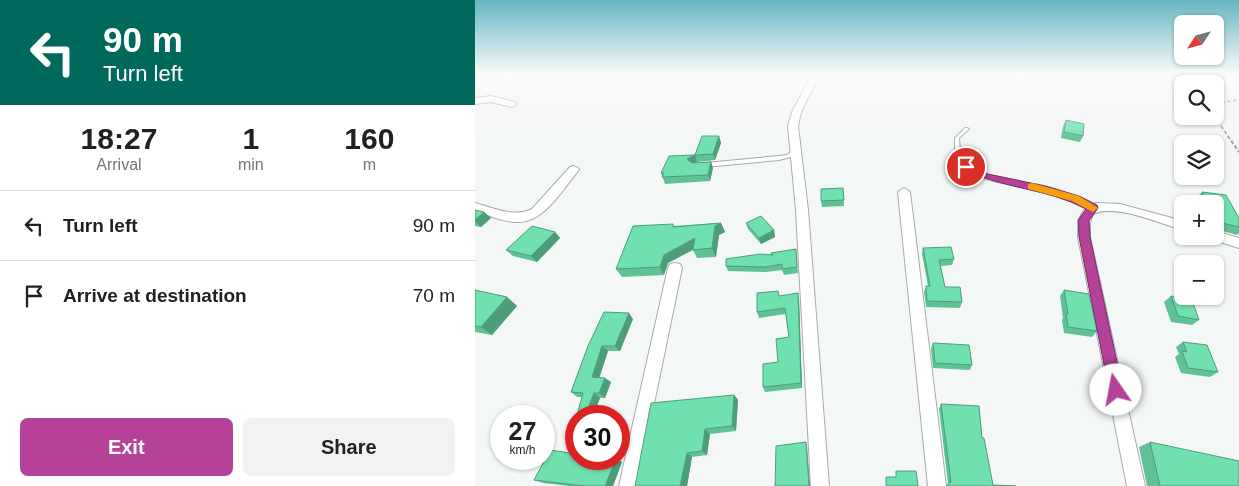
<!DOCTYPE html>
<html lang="en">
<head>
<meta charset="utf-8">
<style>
	:root { --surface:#fff; --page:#f2f2f2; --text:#202124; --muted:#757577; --line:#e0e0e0; --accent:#b64199 }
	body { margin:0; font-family:Helvetica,sans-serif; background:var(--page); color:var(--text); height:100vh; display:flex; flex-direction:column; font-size:19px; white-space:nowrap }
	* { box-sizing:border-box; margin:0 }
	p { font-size:16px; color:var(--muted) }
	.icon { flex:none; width:28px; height:28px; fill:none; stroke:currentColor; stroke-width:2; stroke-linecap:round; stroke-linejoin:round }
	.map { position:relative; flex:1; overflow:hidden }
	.drawer { display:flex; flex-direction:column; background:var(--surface); width:475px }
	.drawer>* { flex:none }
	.guide { background:#00695c; color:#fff; overflow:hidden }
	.needle { width:32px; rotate:234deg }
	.controls { position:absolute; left:699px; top:15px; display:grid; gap:10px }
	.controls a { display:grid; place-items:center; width:50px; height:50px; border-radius:8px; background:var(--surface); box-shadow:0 1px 4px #0004; font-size:25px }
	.speed { position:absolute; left:15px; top:405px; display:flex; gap:10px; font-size:25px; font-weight:700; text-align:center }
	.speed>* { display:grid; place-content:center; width:65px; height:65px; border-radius:50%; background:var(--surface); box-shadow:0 1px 4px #0004; line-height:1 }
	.speed small { font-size:12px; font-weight:400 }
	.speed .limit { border:8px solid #d22; background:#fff; color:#111 }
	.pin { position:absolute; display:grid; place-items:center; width:42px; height:42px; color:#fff; margin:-21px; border:2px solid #fff; border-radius:50%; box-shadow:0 1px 5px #0007 }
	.me { position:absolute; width:55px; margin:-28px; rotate:348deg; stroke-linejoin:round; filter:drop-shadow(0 0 4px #0008) }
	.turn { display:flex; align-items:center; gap:18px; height:105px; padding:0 20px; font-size:22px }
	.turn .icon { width:65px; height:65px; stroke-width:2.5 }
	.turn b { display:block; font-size:35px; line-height:42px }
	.eta { display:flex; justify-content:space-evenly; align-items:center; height:85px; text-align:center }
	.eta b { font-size:30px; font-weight:700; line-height:35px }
	.button { display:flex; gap:10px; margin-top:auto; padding:10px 20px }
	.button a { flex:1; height:58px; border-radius:8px; background:var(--accent); color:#fff; font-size:20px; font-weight:700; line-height:58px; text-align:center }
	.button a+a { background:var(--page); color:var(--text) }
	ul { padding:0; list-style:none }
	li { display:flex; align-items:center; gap:15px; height:70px; padding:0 20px; border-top:1px solid var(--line) }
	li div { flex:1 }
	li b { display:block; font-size:19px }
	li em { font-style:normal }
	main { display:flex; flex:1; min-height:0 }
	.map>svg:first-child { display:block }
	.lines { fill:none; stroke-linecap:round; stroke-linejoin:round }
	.service-casing { stroke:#a7aca9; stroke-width:2 }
	.minor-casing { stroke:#a7aca9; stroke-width:2 }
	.path { stroke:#a4a7a6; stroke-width:2; stroke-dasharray:4 2; stroke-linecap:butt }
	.service { fill:#fff; fill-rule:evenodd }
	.minor { fill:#fff; fill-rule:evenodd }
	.wall { fill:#60c196 }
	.shaded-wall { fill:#4e9d7a }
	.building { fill:#70e0af; stroke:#4e9d7a }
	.route { fill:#b64199; stroke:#762a63 }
	.slow { fill:#f59e0b }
</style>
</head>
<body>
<main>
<section class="drawer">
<div class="guide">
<div class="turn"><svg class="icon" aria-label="left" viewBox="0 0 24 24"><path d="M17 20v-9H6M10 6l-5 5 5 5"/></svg><div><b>90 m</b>Turn left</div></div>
</div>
<div class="eta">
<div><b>18:27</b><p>Arrival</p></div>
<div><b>1</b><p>min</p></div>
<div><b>160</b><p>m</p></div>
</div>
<ul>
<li><svg class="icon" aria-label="left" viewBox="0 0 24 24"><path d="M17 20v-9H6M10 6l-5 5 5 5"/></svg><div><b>Turn left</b></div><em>90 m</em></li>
<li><svg class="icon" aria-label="arrive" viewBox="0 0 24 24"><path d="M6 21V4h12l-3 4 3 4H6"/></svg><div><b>Arrive at destination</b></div><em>70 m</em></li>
</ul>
<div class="button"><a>Exit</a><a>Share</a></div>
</section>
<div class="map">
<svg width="764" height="486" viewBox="0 0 764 486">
	<rect width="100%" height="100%" fill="#f3f7f5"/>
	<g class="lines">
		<defs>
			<path id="service" d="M490,128H492L494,129L484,138C485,146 484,154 489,161C503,181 542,181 564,185C580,188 610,198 621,208L620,209H616C601,202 586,194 569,190C544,184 494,185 482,157C479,151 480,144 480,138Z
				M322,148L325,150L324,151L316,157L304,160L230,167L227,165L230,163L304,156L312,155Z"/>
			<path id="minor" d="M337,74H345L326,112L323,126L333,210L354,486H336L321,210L313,126L317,112Z
				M16,96L40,102L42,104L37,107L16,102L0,104V98Z
				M99,166L104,169L103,171C87,190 69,223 42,222C28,222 13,215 0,211V203C19,208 39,218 57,209L95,167Z
				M429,188L435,192L471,486H453L423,192Z
				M621,203L645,204L708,221V230C685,224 640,203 618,214L615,223V237L670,486H652L603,237C603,221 604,208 621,203Z
				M740,231L764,238V248L736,239L734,236H740Z
				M200,263L205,264L207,268L162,486H144L193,268L195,264Z"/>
		</defs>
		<use href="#service" class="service-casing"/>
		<use href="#minor" class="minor-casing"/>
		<path class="path" d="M740,103L764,100
			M739,116L764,152"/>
		<use href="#service" class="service"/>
		<use href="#minor" class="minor"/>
	</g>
	<path class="wall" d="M591,120L608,136L605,142L586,138L588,126Z
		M244,136L246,143L240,160L222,162L220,155Z
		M220,155L222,162L219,163L236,162L238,168L235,181L190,184L186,173Z
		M368,188L369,206L347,207L346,201Z
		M727,192L764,218V233L762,235L740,229V204H724L721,198Z
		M0,210L9,212L16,218L6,227L0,226Z
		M246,223L250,232L244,235L241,257L222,258L218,250L193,263L189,275L147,277L141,269L198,224L199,226Z
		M271,223L299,230L300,237L286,244L273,229Z
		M80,232L85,238L62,262L38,256L31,250Z
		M448,248L479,259L477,265L466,266L470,287L487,302L485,308L451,307L449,292L451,286H453L447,254Z
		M321,249L323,273L309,275L307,270L291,272L253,271L251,266L296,255V253Z
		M0,290L32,297L42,306L17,335L0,332Z
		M589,290L622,331L617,337L589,333L587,320L588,318L585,296Z
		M305,296L324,299L327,388L290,392L288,387L303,362L314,337L311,314L284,318L282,312Z
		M696,296L724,320L717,325L696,322L689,302Z
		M158,319L145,351H133L124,377L136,382L130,398H125L118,416H104L102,415L107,397H102L96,392L113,346Z
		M708,342L743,372L735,377L706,373L700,357L704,354L701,347Z
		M458,343L497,365L495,370L458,368L456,349Z
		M259,395L263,400L261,431L235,434L232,455L217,457L212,486H160Z
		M466,404L507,438L518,485L541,486H471L473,484L464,409Z
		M675,442L764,486H672L664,447Z
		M147,462L138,486H94L68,483L59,480Z"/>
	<path class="shaded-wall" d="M244,136L246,143L240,160L238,154Z
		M220,155L222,162L214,165L212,159Z
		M236,162L238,168L235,181L233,175Z
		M9,212L16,218L6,227L0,221V220Z
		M246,223L250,232L244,235L241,257L237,248L240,226Z
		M299,230L300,237L286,244L284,238Z
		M80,232L85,238L62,262L56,256Z
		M220,238L224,246L193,263L189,275L185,267L189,255Z
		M323,293L324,299L327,388L326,383Z
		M32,297L42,306L17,335L6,327Z
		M154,313L158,319L145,351L140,346Z
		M127,346L133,351L123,382L117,377Z
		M130,378L136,382L130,398L124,393Z
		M119,393L125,398L118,416H110Z
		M259,395L263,400L261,431L257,426Z
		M230,429L235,434L232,455L227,451Z
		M331,442L332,446L335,486H334Z
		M212,453L217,457L212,486H205Z
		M141,459L147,462L138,486H130Z"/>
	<path class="building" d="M591,120L609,124L608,136L589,132Z
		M227,136H244L238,154L220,155Z
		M220,155L212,159L217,163L236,162L233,175L187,177L189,173H186L194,156Z
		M368,188L369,200L346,201V189Z
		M727,192L751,195L764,218V227L747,223L743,225L740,219V204H733Z
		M0,210L9,212L0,220Z
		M286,216L299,230L284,238L271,223Z
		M246,223L240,226L237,248L218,250L220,238L189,255L185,267L141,269L158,226L198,224V227Z
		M57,226L80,232L56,256L31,250Z
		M476,247L479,259L464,260L470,287H485L487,302L452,301L451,286H455L448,248Z
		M321,249L322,267L307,269V264L290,267L251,266V259L285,254L298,255L296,253Z
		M0,290L32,297L6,327L0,326Z
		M589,290L614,294L622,331L593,327L591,314H593Z
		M303,291L304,296L323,293L326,383L288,387V364L303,362L301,339L314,337L310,308L282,312V293Z
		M696,296L717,300L724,320L703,316Z
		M129,312L154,313L140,346H127L117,377L130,378L124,393H119L110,416H105L102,415L108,393L96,392L113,346Z
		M708,342L732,345L743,372L713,368L707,351L712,352Z
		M458,343L494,345L497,365L460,363Z
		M259,395L257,426L230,429L227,451L212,453L205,486H160L176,403Z
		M466,404L504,406L507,438H509L518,485L541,486H473V484L476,482Z
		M331,442L334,486H300L301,446Z
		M675,442L764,461V486H685Z
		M75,450L101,454V459H141L130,486H109L59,480Z
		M421,471H441L443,486H411V477H421Z"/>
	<linearGradient id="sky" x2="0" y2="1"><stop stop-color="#65b5c1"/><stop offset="0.52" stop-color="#fafbfa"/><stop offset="1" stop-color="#fafbfa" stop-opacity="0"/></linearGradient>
	<rect width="764" height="142" fill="url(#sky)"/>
	<path class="route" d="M491,164L513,174L570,186L604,196L622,205L623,208L614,221L615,237L648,390L646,395L641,397L636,395L634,390L604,237L603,220L611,209C572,188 527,189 488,169V165Z"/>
	<path class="slow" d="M557,183L604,196L623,208L618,212L597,201L553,189V184Z"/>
</svg>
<div class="controls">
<a><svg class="needle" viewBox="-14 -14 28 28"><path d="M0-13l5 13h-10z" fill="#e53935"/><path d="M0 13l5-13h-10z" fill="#757577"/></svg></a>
<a><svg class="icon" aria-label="search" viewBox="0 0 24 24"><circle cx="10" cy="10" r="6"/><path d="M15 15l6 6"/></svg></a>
<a><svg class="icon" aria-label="layers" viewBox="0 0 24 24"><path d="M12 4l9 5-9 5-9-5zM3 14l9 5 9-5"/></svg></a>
<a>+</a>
<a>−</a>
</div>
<div class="speed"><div>27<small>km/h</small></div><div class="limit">30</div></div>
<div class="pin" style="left:491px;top:167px;background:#d93025"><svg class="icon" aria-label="arrive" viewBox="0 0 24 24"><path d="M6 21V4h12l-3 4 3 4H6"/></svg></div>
<svg class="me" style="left:641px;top:390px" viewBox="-20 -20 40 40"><circle r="19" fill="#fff"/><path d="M0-13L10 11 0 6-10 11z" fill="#b64199"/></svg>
</div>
</main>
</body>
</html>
